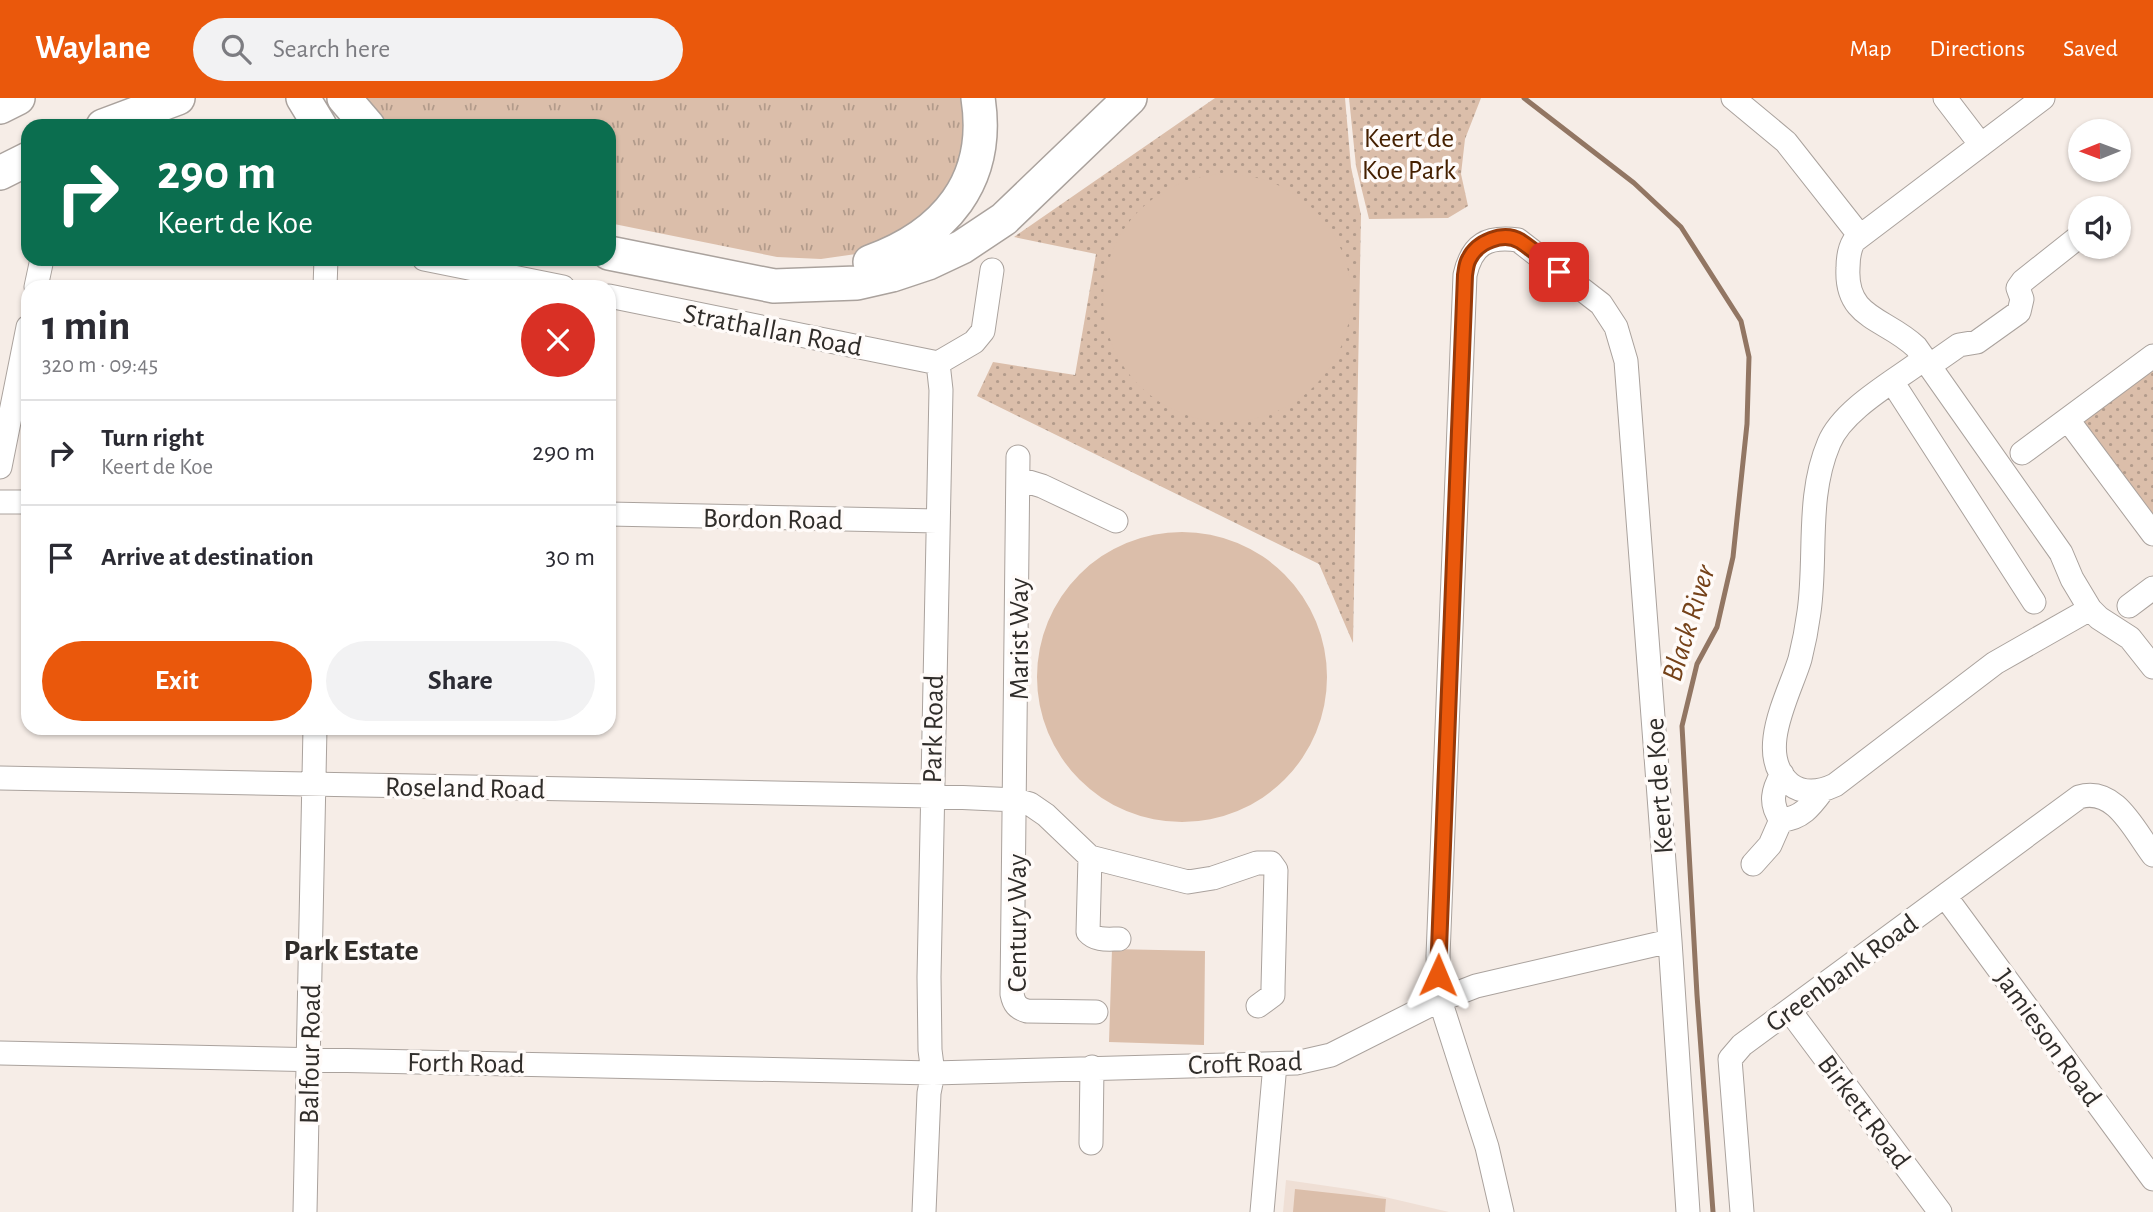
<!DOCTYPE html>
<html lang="en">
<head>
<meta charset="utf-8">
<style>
	:root { --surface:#fff; --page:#f2f2f3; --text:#2b2b33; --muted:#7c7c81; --line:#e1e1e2; --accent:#ea580c }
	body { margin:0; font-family:"Alegreya Sans",sans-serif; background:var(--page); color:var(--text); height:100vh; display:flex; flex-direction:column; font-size:26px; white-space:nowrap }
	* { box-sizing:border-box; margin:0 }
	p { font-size:23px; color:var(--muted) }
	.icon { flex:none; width:38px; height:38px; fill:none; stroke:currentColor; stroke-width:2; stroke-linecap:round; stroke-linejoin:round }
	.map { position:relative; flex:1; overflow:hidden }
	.details { position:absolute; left:21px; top:182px; width:595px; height:455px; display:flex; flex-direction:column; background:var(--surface); border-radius:21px; box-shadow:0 2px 5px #0004 }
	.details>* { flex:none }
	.banner { position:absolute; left:21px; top:21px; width:595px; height:147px; border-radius:21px; box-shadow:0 2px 5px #0004; background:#0b6e4f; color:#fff; overflow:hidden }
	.needle { width:46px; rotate:269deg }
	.controls { position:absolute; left:2068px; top:21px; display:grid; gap:14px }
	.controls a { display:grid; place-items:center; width:63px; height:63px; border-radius:50%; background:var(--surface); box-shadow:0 2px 5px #0004; font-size:35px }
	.pin { position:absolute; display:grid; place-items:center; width:60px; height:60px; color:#fff; margin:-30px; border-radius:14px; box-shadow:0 4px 10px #0006 }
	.me { position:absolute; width:77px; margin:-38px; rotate:1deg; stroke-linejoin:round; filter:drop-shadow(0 0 5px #0008) }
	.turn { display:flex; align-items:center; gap:24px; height:147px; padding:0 21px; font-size:32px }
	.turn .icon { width:91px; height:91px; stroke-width:2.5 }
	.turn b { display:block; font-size:49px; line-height:60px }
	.round { display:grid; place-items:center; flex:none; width:74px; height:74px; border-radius:37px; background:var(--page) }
	.summary { display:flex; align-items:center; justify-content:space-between; height:119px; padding:0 21px }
	h1 { font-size:42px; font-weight:600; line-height:52px }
	.primary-button { display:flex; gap:14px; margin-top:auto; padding:14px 21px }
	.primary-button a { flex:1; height:80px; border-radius:42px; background:var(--accent); color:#fff; font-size:28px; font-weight:600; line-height:80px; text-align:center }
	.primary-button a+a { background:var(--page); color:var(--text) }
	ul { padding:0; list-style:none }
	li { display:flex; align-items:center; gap:21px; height:105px; padding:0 21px; border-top:2px solid var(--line) }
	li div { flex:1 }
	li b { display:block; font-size:26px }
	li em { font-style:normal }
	header { display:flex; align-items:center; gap:42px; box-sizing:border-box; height:98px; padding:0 35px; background:var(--accent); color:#fff }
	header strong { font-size:33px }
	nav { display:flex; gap:38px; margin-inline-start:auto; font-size:24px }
	.search { width:490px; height:63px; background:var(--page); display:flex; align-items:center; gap:18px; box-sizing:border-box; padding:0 24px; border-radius:38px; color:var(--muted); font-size:26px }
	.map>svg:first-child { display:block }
	.built { fill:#efdfd5 }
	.grass { fill:url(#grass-tufts) }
	.park { fill:url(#park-dots) }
	.pitch { fill:#dbbeaa }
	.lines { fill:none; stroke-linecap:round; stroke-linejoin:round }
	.stream { stroke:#927663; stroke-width:5 }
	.minor-casing { stroke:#aaa29d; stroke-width:25 }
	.highway-casing { stroke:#aaa29d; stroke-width:36 }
	.minor { stroke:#fff; stroke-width:23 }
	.highway { stroke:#fff; stroke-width:33 }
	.route-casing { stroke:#983908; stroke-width:18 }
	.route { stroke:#ea580c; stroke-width:12 }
	.labels { text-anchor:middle; stroke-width:7; stroke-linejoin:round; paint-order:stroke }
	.park-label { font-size:28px; fill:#452000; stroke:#fffbf9 }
	.street-label { font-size:28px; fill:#302d2a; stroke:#fffbf9 }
	.water-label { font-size:30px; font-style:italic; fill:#754219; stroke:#fffbf9 }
	.neighbourhood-label { font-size:30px; font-weight:bold; fill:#302d2a; stroke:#fffbf9 }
</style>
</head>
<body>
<header>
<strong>Waylane</strong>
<div class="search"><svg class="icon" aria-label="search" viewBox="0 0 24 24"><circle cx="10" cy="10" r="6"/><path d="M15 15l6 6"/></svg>Search here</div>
<nav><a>Map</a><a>Directions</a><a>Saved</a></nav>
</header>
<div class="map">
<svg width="2153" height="1114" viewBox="0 0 2153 1114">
	<defs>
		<pattern id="grass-tufts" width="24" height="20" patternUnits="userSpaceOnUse" patternTransform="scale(1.75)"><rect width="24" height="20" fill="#dbbeaa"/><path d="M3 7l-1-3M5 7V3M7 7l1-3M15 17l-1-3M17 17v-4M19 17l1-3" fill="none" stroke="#b29b8b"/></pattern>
		<pattern id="park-dots" width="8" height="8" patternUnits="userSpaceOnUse" patternTransform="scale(1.75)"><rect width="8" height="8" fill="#dbbeaa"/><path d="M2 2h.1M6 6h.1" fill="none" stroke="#b29b8b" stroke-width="1.8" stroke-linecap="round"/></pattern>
	</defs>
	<rect width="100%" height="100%" fill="#f6ede7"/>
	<path class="built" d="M1286,1082L1355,1092L1449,1114H1283Z"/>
	<path class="grass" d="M363,0H968V52L933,116L856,156L821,161L777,159L609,125V28H388Z"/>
	<path class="park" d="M1215,0H1345L1351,69L1361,117L1353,545L1319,466L977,298L993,264L1075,277L1096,156L1014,139Z
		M1349,0H1481L1465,41L1461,76L1468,108L1448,120L1369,121L1356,68Z
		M2153,269V422L2083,328V321Z"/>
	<path class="pitch" d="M1103 200a124 124 0 1 1 248 0a124 124 0 1 1-248 0Z
		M1037 579a145 145 0 1 1 290 0a145 145 0 1 1-290 0Z
		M1112,851L1205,853L1204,947L1109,944Z
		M1295,1091L1386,1101L1385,1114H1293Z"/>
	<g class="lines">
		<path class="stream" d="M1524,0L1634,85L1681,129L1741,223L1749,259L1747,326L1733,459L1717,529L1697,566L1682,628L1697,897L1713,1114"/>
		<defs>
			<path id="minor" d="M1733,0L1786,44L1860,138
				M1945,0L1981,47
				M2043,0L1854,143C1849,151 1848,160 1848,170C1845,221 1886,220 1916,249L2061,455L2072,481L2090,511
				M424,161L563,189
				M36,189L42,161
				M325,189L326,161
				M609,198L938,265
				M1924,261C1895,283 1843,311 1829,345C1806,399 1817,458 1809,514C1807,529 1804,545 1800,561C1790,595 1754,656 1790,686C1804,697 1820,694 1835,687L1995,565L2090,511L2099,520L2130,540L2153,569
				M938,265L974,244L983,233L992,172
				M1929,268L1959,247L1977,244L2019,214L2022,201L2018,190L2023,183L2081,137
				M1893,285L2034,504
				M2068,322L2153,436
				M2022,355L2153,258
				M1018,359L1012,896C1014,906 1017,910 1027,913L1096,914
				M0,369L28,229
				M1019,381L1042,388L1116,423
				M0,404H28
				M609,416L937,423
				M2129,508L2153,490
				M0,680L931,698L1016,702L1030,706L1046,717L1090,759L1188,784L1213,780L1257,765H1271L1276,772L1273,889V897L1258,908
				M1781,722C1801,721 1811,708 1822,693
				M1781,722C1769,705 1773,692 1782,676
				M1090,759L1088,834C1096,843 1108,841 1119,841
				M1753,766L1770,747L1781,722
				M1945,798L2153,1081
				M1790,913L1940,1114
				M0,955L933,975L1296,965L1331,957L1440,902L1476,888L1670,843
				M1091,1045L1092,969
				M305,1114L315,630
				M924,1114L929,995L933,975L930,952L929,879L941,292L938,265
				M1262,1114L1275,966
				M1502,1114L1487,1049L1440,902L1438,858L1465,177C1472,146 1487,138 1518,142L1601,206L1616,229L1626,263L1670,843L1688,1114
				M1742,1114L1730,961L1742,947L2079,699C2115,688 2134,732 2153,757"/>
			<path id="highway" d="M303,0L320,28
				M344,0L368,28
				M0,9L18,0
				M103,28L178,0
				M0,75L28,61
				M609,155L774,188L857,185L892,177L928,165L962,149L1004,121L1130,0
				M870,164C945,137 991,83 978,0"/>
		</defs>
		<use href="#minor" class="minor-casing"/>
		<use href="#highway" class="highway-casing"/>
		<use href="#minor" class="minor"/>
		<use href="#highway" class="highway"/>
	</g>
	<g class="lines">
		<defs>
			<path id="route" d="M1438,877L1465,177C1466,172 1466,166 1469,161C1477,144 1503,133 1520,143C1534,152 1547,164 1559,174"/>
		</defs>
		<use href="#route" class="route-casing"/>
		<use href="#route" class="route"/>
	</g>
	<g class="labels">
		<g class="park-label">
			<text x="1409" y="49">Keert de<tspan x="1409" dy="32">Koe Park</tspan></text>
		</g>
		<g class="street-label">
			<text transform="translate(773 231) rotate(11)" y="10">Strathallan Road</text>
			<text transform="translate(773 420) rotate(1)" y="10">Bordon Road</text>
			<text transform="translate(1018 541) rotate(-90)" y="10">Marist Way</text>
			<text transform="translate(932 631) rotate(-89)" y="10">Park Road</text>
			<text transform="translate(1658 688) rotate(-94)" y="10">Keert de Koe</text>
			<text transform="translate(465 689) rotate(1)" y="10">Roseland Road</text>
			<text transform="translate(1016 825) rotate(-90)" y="10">Century Way</text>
			<text transform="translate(1841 874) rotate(-36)" y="10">Greenbank Road</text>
			<text transform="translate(2049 939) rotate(54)" y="10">Jamieson Road</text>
			<text transform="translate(309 956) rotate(-89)" y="10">Balfour Road</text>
			<text transform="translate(466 964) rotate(1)" y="10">Forth Road</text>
			<text transform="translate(1245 964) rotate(-2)" y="10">Croft Road</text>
			<text transform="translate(1865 1013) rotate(53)" y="10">Birkett Road</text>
		</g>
		<g class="water-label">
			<text transform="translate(1688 525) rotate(-73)" y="10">Black River</text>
		</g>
		<g class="neighbourhood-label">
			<text x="351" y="862">Park Estate</text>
		</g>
	</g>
</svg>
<div class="controls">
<a><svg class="needle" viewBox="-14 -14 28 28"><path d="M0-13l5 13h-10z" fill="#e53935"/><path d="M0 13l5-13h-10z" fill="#7c7c81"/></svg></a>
<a><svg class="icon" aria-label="sound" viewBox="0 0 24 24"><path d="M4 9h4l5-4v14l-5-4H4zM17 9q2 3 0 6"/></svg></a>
</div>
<div class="pin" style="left:1559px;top:174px;background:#d93025"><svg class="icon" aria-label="arrive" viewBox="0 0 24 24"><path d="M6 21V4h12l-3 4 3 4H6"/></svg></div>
<svg class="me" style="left:1438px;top:877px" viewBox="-20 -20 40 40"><path d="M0-17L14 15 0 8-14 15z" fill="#ea580c" stroke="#fff" stroke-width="4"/></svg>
<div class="banner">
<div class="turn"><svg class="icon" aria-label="right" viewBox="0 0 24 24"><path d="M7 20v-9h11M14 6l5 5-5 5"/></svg><div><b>290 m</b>Keert de Koe</div></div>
</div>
<section class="details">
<div class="summary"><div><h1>1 min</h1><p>320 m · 09:45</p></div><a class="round" style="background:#d93025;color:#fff"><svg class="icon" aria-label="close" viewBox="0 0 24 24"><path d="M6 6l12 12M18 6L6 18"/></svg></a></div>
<ul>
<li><svg class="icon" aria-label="right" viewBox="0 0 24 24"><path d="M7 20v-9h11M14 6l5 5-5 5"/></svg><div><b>Turn right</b><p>Keert de Koe</p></div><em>290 m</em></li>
<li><svg class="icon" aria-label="arrive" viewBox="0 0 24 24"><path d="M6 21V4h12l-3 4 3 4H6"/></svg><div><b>Arrive at destination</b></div><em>30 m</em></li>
</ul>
<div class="primary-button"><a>Exit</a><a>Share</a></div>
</section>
</div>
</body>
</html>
